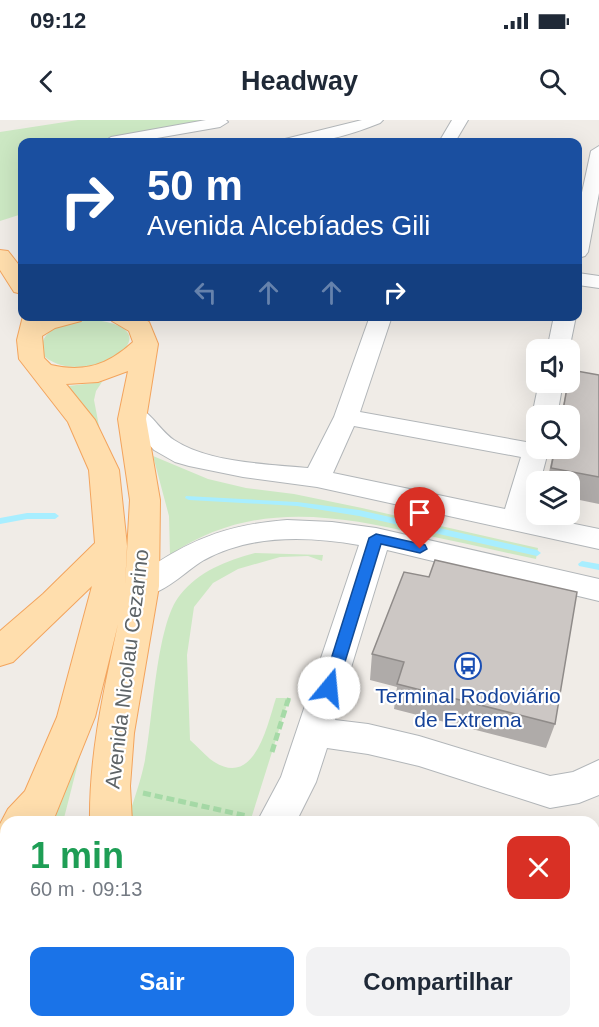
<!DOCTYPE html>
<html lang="pt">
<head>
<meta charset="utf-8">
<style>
	:root { --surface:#fff; --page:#f2f2f3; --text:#1f2937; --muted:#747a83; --accent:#1a73e8 }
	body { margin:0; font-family:Arial,sans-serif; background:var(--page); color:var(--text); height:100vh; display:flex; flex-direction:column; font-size:22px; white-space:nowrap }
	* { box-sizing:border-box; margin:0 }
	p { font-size:20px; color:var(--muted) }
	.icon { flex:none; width:33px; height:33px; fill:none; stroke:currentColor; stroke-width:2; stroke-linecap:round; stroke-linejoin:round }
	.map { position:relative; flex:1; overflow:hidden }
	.side { position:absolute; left:0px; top:696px; width:600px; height:212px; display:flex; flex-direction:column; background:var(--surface); border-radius:18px 18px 0 0; box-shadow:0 6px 24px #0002 }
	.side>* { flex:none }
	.hud { position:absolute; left:18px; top:18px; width:564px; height:183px; border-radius:12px; box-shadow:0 6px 24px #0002; background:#1a4fa0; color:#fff; overflow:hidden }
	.tools { position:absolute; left:526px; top:219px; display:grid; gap:12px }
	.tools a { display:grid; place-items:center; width:54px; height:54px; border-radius:12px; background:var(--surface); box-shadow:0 6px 24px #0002; font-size:30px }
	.pin { position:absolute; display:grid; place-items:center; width:51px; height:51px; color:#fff; margin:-62px -26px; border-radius:50% 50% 50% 0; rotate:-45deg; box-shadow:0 0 6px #0007 }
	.pin .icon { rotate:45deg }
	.me { position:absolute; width:66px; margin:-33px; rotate:17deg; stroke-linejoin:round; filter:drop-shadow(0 0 4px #0008) }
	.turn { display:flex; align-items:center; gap:21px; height:126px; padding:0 30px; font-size:27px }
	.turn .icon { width:78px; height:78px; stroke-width:2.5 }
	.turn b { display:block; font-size:42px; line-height:51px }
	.lanes { display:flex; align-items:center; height:57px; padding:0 30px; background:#0003; justify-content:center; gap:30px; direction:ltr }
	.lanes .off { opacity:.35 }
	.round { display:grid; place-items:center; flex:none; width:63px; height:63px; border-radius:12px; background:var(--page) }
	.head { display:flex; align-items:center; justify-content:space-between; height:102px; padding:0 30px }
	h1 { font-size:36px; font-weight:700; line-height:45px; color:#1e9e55 }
	.primary-button { display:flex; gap:12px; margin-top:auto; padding:12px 30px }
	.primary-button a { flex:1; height:69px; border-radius:12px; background:var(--accent); color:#fff; font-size:24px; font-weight:700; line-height:69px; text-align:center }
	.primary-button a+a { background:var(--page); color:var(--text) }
	.status { display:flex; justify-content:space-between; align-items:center; height:42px; padding:0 30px; background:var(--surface); direction:ltr }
	.status svg { height:16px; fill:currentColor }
	header { display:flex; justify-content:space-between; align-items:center; height:78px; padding:0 30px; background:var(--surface); font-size:27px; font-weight:700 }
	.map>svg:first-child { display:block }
	.green { fill:#cce8c3 }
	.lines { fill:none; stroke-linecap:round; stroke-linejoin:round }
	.stream { fill:#a8eeff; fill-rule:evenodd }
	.minor-casing { stroke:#b2b6b9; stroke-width:2 }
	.major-casing { stroke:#f3a45d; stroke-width:2 }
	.path-far1 { stroke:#a6daa7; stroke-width:4; stroke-dasharray:6 3; stroke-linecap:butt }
	.path { stroke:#a6daa7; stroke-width:5; stroke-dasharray:8 4; stroke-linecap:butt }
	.minor { fill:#fff; fill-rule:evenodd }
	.major { fill:#ffdead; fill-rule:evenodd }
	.wall { fill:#afaba9 }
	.building { fill:#ccc7c4; stroke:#8f8b89; stroke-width:1.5 }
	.route { fill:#1a73e8; stroke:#114b97; stroke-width:1.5 }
	.labels { text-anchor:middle; stroke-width:4.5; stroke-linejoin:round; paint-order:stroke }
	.street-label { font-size:21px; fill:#5e6467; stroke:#fff }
	.transit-label { font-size:21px; fill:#164399; stroke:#fff }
</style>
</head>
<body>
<div class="status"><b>09:12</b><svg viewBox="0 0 49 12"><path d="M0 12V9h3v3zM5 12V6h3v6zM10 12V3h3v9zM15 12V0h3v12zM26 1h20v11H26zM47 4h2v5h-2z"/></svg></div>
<header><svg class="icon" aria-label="back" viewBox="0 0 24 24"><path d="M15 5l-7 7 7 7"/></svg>Headway<svg class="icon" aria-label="search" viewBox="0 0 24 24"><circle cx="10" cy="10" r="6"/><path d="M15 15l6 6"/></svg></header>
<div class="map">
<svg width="599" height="907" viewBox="0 0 599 907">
	<rect width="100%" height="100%" fill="#f0ece7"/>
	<path class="green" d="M78,0H224L105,22H22V94L0,101V12Z
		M94,200C184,210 79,275 41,233C40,205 72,201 94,200Z
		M102,262L96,271L94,280L107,348L99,561L63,702H31L80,607L103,365L60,267Z
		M153,336L208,359L246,368L294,374L362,388L538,428L536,439C498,431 459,422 420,414C331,394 250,381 170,435L169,396Z
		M255,433L323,435L322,441L308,436L280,437L238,449L213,463L194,487L187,535L190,620C197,626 203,633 210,639C254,672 267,606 276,578H289L250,702H127C133,682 141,661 145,640C153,600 156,504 180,475C199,451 226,441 255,433Z
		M6,787V902H121V907H0V788Z"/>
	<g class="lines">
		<path class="stream" d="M186,376L297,382L359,390L537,430L541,433L537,436L359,396L297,386L189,380L185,378Z
			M27,393H55L59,396L55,399H27L0,404V398Z
			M582,441L599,444V450L579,446L578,444Z"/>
		<defs>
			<path id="minor" d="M206,0H226L228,2L220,7L134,22H103L111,17Z
				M362,0H383L380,3C350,15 315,26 283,22L285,19Z
				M452,0H468L455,22H439Z
				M599,26V73L588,132L585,136L578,138V91L591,31Z
				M578,153L599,156V168L578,165Z
				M370,196H392L360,292L526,322L537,318V328H549L540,362H537V374L531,395L599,409V429L317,367L243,357L189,346L175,342L154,330L120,292L123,287C147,281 156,308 174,320C209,343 267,344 308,348L334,297ZM354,306L521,337L505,389L333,353Z
				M554,196H576L569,230H547Z
				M539,262H563L557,296H537V302L532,296Z
				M287,400L332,402L376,408L599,459V481L387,430L335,600L368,604L419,616L550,656L573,652L599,640V675L579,683L550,688L419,646L368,634L327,628L316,662L296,702H257L281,657L359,425C308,416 251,414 204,440C182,453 158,482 131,474L127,466C133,456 142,453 152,446C196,417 233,404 287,400Z
				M219,902H267L269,907H221Z"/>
			<path id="major" d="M0,130L8,131L22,149V174L14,172L0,150Z
				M23,196H85L81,201L55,208L42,216L44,238L51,245C84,253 108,245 133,222L129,211L112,201L108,196H139L149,202L158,224L146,299L160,380L159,466L134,613L130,666L132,702H90C89,634 104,570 118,504L95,597L55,696L49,702H6V745L0,748V704L8,689L25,671L57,597L92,466L13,542L0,546V511L43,474L95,423L89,350L68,302L19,239L17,220ZM128,251L118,299L130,380L125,466L127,426L119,350L95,300L66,264L98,262Z
				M6,753V795L0,796V754Z
				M115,902H164L162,907H112Z"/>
		</defs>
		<use href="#minor" class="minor-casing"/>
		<use href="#major" class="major-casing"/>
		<path class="path-far1" d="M288,582L289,578"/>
		<path class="path" d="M272,632L288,580
			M143,673L247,696"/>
		<use href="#minor" class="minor"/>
		<use href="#major" class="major"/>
	</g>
	<path class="wall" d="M599,255V384L570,378V362H547L554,328H570V296H561L568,262Z
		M429,457L555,604L546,628L394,589L397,567L370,560L372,534Z"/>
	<path class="building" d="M571,250L599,255V357L551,348L555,328H570V296H562L568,262H570Z
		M435,440L577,472L555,604L397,564L404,542L372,534L404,452L429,457Z"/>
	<path class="route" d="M376,414L425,425L427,429L420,433L381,424L337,568L335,573H324L322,568L369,418Z"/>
	<defs>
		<symbol id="bus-ring" viewBox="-11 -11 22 22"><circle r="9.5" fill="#fff" stroke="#1a4fb4" stroke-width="1.5"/><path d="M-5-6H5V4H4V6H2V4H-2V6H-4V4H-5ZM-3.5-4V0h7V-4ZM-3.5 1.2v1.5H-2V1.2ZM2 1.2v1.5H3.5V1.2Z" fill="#1a4fb4"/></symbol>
	</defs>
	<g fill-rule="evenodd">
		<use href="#bus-ring" x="453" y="531" width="30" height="30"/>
	</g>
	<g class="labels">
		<g class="street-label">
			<text transform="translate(127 549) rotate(-83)" y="7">Avenida Nicolau Cezarino</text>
		</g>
		<g class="transit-label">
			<text x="468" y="583">Terminal Rodoviário<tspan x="468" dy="24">de Extrema</tspan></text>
		</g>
	</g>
</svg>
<div class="tools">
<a><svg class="icon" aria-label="sound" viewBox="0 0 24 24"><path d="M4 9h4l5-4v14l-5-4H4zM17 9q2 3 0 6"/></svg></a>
<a><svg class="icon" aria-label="search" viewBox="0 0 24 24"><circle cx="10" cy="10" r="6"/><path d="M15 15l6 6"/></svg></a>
<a><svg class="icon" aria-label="layers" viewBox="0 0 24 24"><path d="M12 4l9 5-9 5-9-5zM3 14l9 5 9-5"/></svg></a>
</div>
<div class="pin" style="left:420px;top:429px;background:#d93025"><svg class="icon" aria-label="arrive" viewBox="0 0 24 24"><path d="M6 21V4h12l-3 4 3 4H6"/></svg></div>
<svg class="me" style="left:329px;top:568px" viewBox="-20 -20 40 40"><circle r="19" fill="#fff"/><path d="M0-13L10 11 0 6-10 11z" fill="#1a73e8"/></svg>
<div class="hud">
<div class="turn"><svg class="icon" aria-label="right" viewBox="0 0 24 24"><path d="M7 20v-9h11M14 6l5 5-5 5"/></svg><div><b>50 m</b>Avenida Alcebíades Gili</div></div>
<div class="lanes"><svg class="icon off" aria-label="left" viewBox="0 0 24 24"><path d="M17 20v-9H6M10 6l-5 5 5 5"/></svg><svg class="icon off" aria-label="ahead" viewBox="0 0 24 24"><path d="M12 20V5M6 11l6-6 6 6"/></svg><svg class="icon off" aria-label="ahead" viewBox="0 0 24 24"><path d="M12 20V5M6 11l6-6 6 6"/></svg><svg class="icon" aria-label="right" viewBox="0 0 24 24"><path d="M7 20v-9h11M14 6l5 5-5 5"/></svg></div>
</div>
<section class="side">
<div class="head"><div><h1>1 min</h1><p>60 m · 09:13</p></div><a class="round" style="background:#d93025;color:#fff"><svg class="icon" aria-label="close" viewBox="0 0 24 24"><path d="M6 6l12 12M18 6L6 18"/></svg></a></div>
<div class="primary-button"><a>Sair</a><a>Compartilhar</a></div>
</section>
</div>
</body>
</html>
